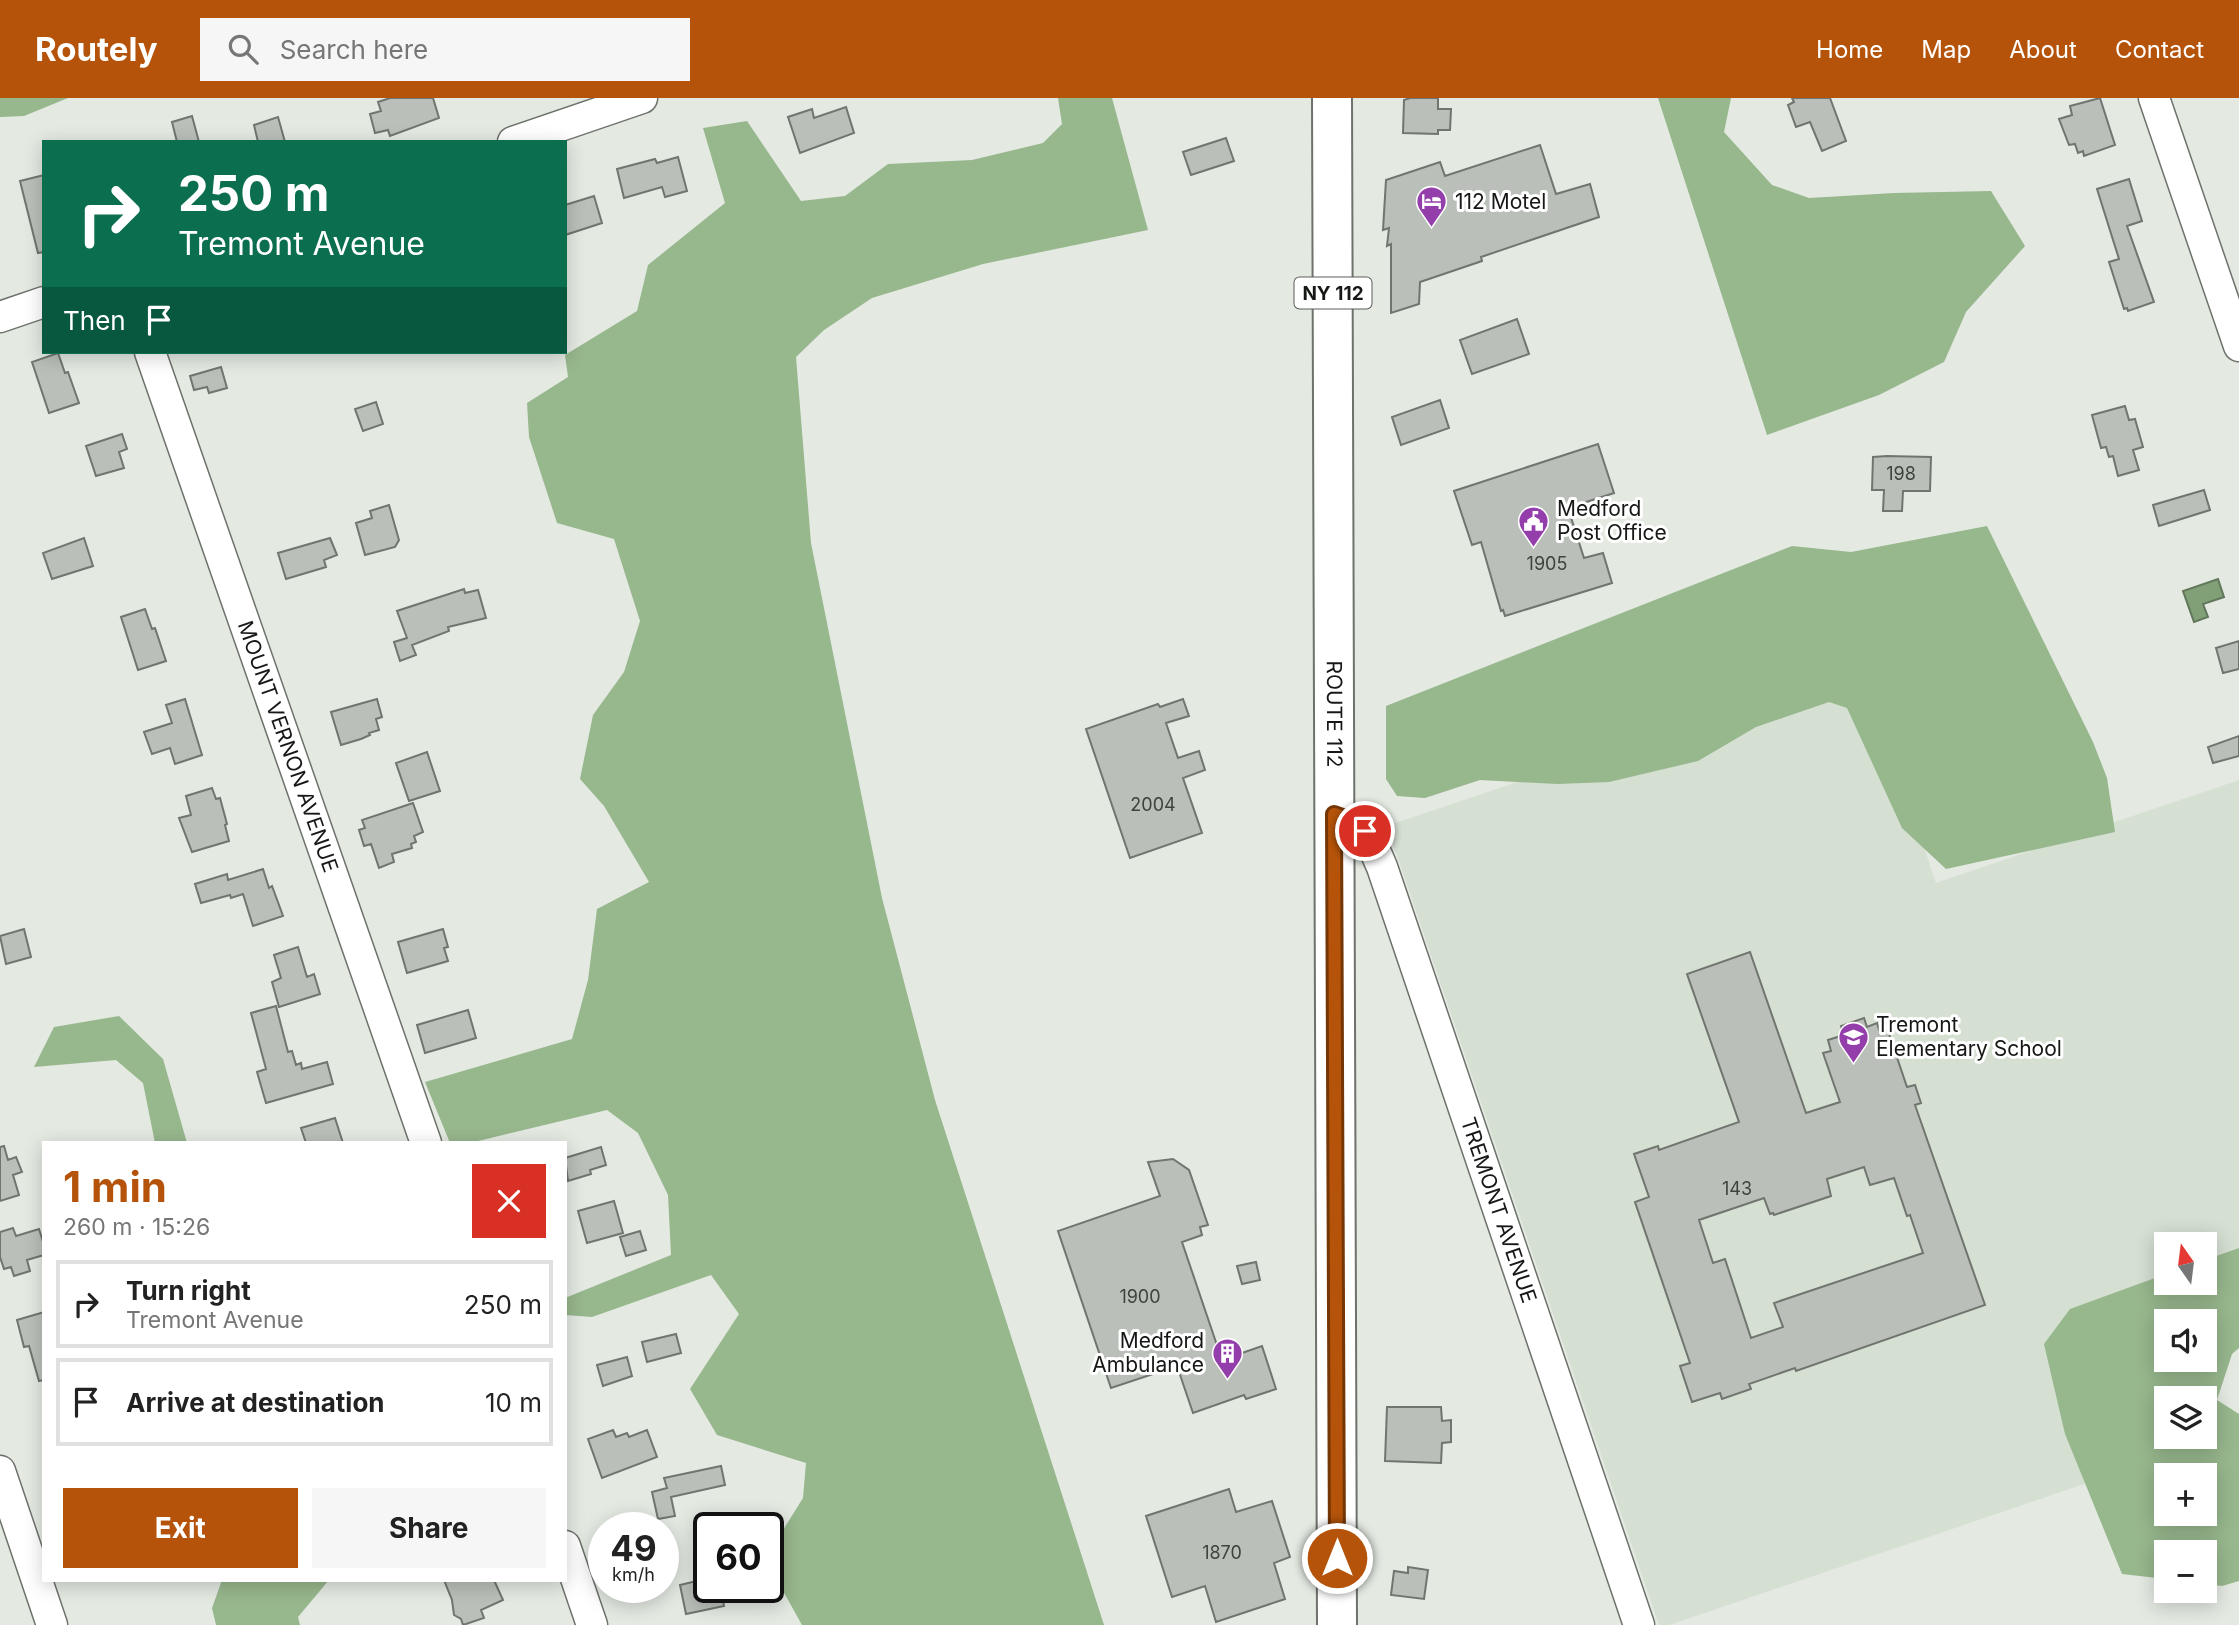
<!DOCTYPE html>
<html lang="en">
<head>
<meta charset="utf-8">
<style>
	:root { --surface:#fff; --page:#f6f6f6; --text:#222; --muted:#767676; --line:#e0e0e0; --accent:#b45309 }
	body { margin:0; font-family:Inter,sans-serif; background:var(--page); color:var(--text); height:100vh; display:flex; flex-direction:column; font-size:26px; white-space:nowrap }
	* { box-sizing:border-box; margin:0 }
	p { font-size:23px; color:var(--muted) }
	.icon { flex:none; width:38px; height:38px; fill:none; stroke:currentColor; stroke-width:2; stroke-linecap:round; stroke-linejoin:round }
	.map { position:relative; flex:1; overflow:hidden }
	.sheet { position:absolute; left:42px; top:1043px; width:525px; height:441px; display:flex; flex-direction:column; background:var(--surface); border-radius:0px; box-shadow:0 4px 18px #0003 }
	.sheet>* { flex:none }
	.guide { position:absolute; left:42px; top:42px; width:525px; height:214px; border-radius:0px; box-shadow:0 4px 18px #0003; background:#0b6e4f; color:#fff; overflow:hidden }
	.needle { width:46px; rotate:346deg }
	.fabs { position:absolute; left:2154px; top:1134px; display:grid; gap:14px }
	.fabs a { display:grid; place-items:center; width:63px; height:63px; border-radius:0px; background:var(--surface); box-shadow:0 4px 18px #0003; font-size:35px }
	.speed { position:absolute; left:588px; top:1414px; display:flex; gap:14px; font-size:35px; font-weight:700; text-align:center }
	.speed>* { display:grid; place-content:center; width:91px; height:91px; border-radius:50%; background:var(--surface); box-shadow:0 4px 18px #0003; line-height:1 }
	.speed small { font-size:18px; font-weight:400 }
	.speed .limit { border:4px solid #111; border-radius:10px; background:#fff; color:#111 }
	.pin { position:absolute; display:grid; place-items:center; width:60px; height:60px; color:#fff; margin:-30px; border:4px solid #fff; border-radius:50%; box-shadow:0 2px 7px #0007 }
	.me { position:absolute; width:77px; margin:-38px; rotate:0deg; stroke-linejoin:round; filter:drop-shadow(0 0 5px #0008) }
	.turn { display:flex; align-items:center; gap:24px; height:147px; padding:0 21px; font-size:32px }
	.turn .icon { width:91px; height:91px; stroke-width:2.5 }
	.turn b { display:block; font-size:49px; line-height:60px }
	.then { display:flex; align-items:center; height:66px; padding:0 21px; background:#0003; gap:14px; font-size:26px }
	.round { display:grid; place-items:center; flex:none; width:74px; height:74px; border-radius:0px; background:var(--page) }
	.summary { display:flex; align-items:center; justify-content:space-between; height:119px; padding:0 21px }
	h1 { font-size:42px; font-weight:700; line-height:52px; color:var(--accent) }
	.cta { display:flex; gap:14px; margin-top:auto; padding:14px 21px }
	.cta a { flex:1; height:80px; border-radius:0px; background:var(--accent); color:#fff; font-size:28px; font-weight:700; line-height:80px; text-align:center }
	.cta a+a { background:var(--page); color:var(--text) }
	ul { padding:0; list-style:none }
	li { display:flex; align-items:center; gap:21px; height:88px; margin:0 14px 10px; padding:0 7px; border:4px solid var(--line); border-radius:0px }
	li div { flex:1 }
	li b { display:block; font-size:26px }
	li em { font-style:normal }
	header { display:flex; align-items:center; gap:42px; box-sizing:border-box; height:98px; padding:0 35px; background:var(--accent); color:#fff }
	header strong { font-size:33px }
	nav { display:flex; gap:38px; margin-inline-start:auto; font-size:24px }
	.search { width:490px; height:63px; background:var(--page); display:flex; align-items:center; gap:18px; box-sizing:border-box; padding:0 24px; border-radius:0px; color:var(--muted); font-size:26px }
	.map>svg:first-child { display:block }
	.built { fill:#d5dfd2 }
	.forest { fill:#97b78d; fill-rule:evenodd }
	.water { fill:#81a078; stroke:#61775a; stroke-width:2 }
	.building { fill:#bac0b9; stroke:#70756f; stroke-width:2; fill-rule:evenodd }
	.lines { fill:none; stroke-linecap:round; stroke-linejoin:round }
	.minor-casing { stroke:#6d726b; stroke-width:33 }
	.major-casing { stroke:#6d726b; stroke-width:42 }
	.minor { stroke:#fff; stroke-width:30 }
	.major { stroke:#fff; stroke-width:38 }
	.route-casing { stroke:#753606; stroke-width:18 }
	.route { stroke:#b45309; stroke-width:12 }
	.labels { text-anchor:middle; stroke-width:6; stroke-linejoin:round; paint-order:stroke }
	.number-label { font-size:18px; fill:#3f423e }
	.shield { fill:#fff; stroke:#5c5d5b; stroke-width:2 }
	.shield-label { font-size:19px; font-weight:bold; fill:#161815 }
	.poi-label { font-size:21px; fill:#161815; stroke:#fff; text-anchor:start }
	.street-label { font-size:21px; fill:#161815; stroke:#fff }
</style>
</head>
<body>
<header>
<strong>Routely</strong>
<div class="search"><svg class="icon" aria-label="search" viewBox="0 0 24 24"><circle cx="10" cy="10" r="6"/><path d="M15 15l6 6"/></svg>Search here</div>
<nav><a>Home</a><a>Map</a><a>About</a><a>Contact</a></nav>
</header>
<div class="map">
<svg width="2239" height="1527" viewBox="0 0 2239 1527">
	<rect width="100%" height="100%" fill="#e4e9e2"/>
	<path class="built" d="M1862,567L1936,785L2239,682V1167L2205,1178V1146H2166V1185L2058,1228L2108,1378L1669,1527H1659L1387,728Z"/>
	<path class="forest" d="M0,0H68L24,18L0,19Z
		M1058,0H1112L1148,132L983,166L872,200L824,232L796,259L811,445L882,800L935,1002L1104,1527H802L768,1466V1456L803,1400L806,1365L717,1337L690,1291L739,1216L711,1177L592,1219L565,1217V1200L671,1157L668,1097L638,1035L607,1012L470,1045H450L425,984L572,941L588,882L597,811L649,784L604,708L580,681L593,617L624,574L640,523L614,441L557,425L529,339L527,305L568,279L565,257L637,213L648,167L725,105L703,30L747,23L801,103L845,98L888,66L972,62L1043,45L1062,26Z
		M1658,0H1731L1724,34L1772,87L1809,100L1894,95L1991,93L2025,148L1966,214L1944,264L1879,297L1767,337Z
		M1987,428L2093,644L2107,680L2115,734L1946,771L1902,730L1847,610L1829,604L1756,629L1698,663L1609,684L1557,686L1480,682L1425,700L1397,698L1386,681V608L1792,448L1851,454Z
		M119,918L163,961L187,1045H155L143,985L116,962L34,969L54,929Z
		M2239,1150V1250L2232,1256L2217,1302L2239,1316V1483L2222,1488L2205,1486V1454H2166V1481L2122,1476L2065,1336L2044,1246L2070,1211L2166,1176V1185H2205V1162ZM2166,1223H2205V1262H2166ZM2205,1300V1339H2166V1300ZM2205,1377V1416H2166V1377Z
		M222,1482H329L298,1519L300,1527H216L212,1510Z"/>
	<path class="water" d="M2218,481L2224,499L2203,506L2208,519L2194,524L2183,493Z"/>
	<path class="building" d="M390,0H433L439,20L390,38L388,32L375,35L370,16L381,13L378,4Z
		M1410,0H1438V11H1451L1450,32H1438V36L1403,35L1404,2Z
		M1792,0H1830L1846,43L1822,53L1810,24L1796,29L1788,7L1794,4Z
		M2100,0L2115,47L2084,58L2083,53L2078,55L2075,46L2069,47L2059,21L2072,17L2070,8Z
		M846,9L854,35L800,55L788,19L812,11L814,20Z
		M192,18L199,44H177L172,24Z
		M278,19L285,44H258L254,27Z
		M1226,40L1234,63L1191,77L1183,54Z
		M1540,47L1556,96L1590,86L1599,119L1481,159L1482,163L1420,184L1419,206L1391,215V146L1387,148L1389,130L1383,132L1386,82L1440,64L1445,78Z
		M678,59L687,93L665,99L662,89L624,100L617,71L655,61L657,65Z
		M44,77V154L38,155L20,83Z
		M2129,81L2142,123L2127,128L2154,204L2128,213L2127,210L2124,211L2109,164L2119,161L2097,91Z
		M594,98L602,125L565,137V107Z
		M1517,221L1529,256L1472,276L1460,242Z
		M58,255L65,275L68,274L79,305L49,315L32,264Z
		M221,269L227,290L209,295L207,289L194,292L190,278Z
		M1440,302L1449,330L1401,347L1392,319Z
		M376,304L383,326L363,333L355,311Z
		M2125,308L2129,322L2135,321L2143,349L2133,352L2139,372L2118,378L2113,358L2109,359L2106,349L2101,350L2092,317Z
		M122,336L127,351L119,354L124,370L96,378L86,348Z
		M1598,346L1614,395L1568,410L1584,460L1603,455L1612,485L1505,518L1503,512L1501,513L1481,444L1472,447L1454,393Z
		M1887,358L1931,359L1930,393H1903L1902,413H1883L1884,392H1872L1873,359Z
		M2204,392L2210,412L2159,428L2153,407Z
		M389,407L399,442L395,449L365,457L356,425L372,420L370,413Z
		M84,440L93,468L52,481L43,455Z
		M330,440L337,457L324,462L326,469L286,481L278,455Z
		M464,491L465,495L478,492L486,520L448,529L449,533L412,547L416,557L400,563L394,544L407,540L397,513Z
		M145,511L152,531L155,530L166,563L138,572L121,519Z
		M2239,543V571L2223,575L2216,550Z
		M185,601L202,657L175,666L170,650L152,656L144,634L172,625L166,607Z
		M377,601L382,619L376,621L379,632L369,635L370,637L361,641L341,647L331,614Z
		M1183,601L1189,618L1166,625L1178,660L1199,653L1205,672L1183,680L1202,735L1130,760L1086,631L1158,606L1160,609Z
		M2239,638V658L2213,665L2208,649Z
		M427,654L440,693L409,703L396,665Z
		M212,690L216,701L220,700L227,726L225,727L229,743L192,754L179,720L191,717L186,698Z
		M413,705L423,734L414,738L416,744L411,746L412,750L392,756L394,764L379,770L371,746L364,748L359,732L365,730L362,722Z
		M263,771L269,790L272,788L283,818L253,828L243,796L231,800L230,797L201,805L195,786L227,776L228,782Z
		M24,831L31,859L6,866L0,838Z
		M443,831L448,849L444,850L448,863L407,875L398,844Z
		M298,849L307,879L314,876L320,896L279,909L272,884L281,880L274,857Z
		M1750,854L1806,1015L1840,1004L1823,955L1831,953L1828,942L1844,937L1841,928L1864,920L1867,929L1877,925L1880,935L1888,933L1907,989L1915,987L1921,1005L1915,1007L1985,1207L1796,1273L1795,1270L1749,1286L1751,1291L1722,1301L1720,1295L1692,1304L1680,1268L1690,1265L1635,1104L1649,1099L1634,1056L1658,1048L1659,1052L1739,1024L1687,876ZM1864,1069L1870,1087L1894,1080L1907,1118L1910,1117L1923,1155L1774,1205L1783,1229L1751,1240L1725,1161L1713,1165L1699,1122L1764,1100L1770,1116L1773,1115L1774,1117L1831,1098L1827,1081Z
		M276,908L288,954L292,953L296,967L301,965L302,971L327,964L333,986L266,1005L257,974L266,971L251,915Z
		M468,912L476,940L425,955L417,927Z
		M335,1020L343,1045H306L301,1030Z
		M4,1048L8,1062L16,1059L22,1074L13,1077L19,1097L0,1103V1049Z
		M601,1049L606,1067L590,1072L591,1076L568,1083L565,1060Z
		M1173,1061L1189,1072L1208,1127L1200,1129L1202,1137L1182,1144L1222,1262L1262,1248L1276,1291L1246,1301L1244,1297L1193,1315L1177,1268L1111,1290L1058,1133L1160,1098L1148,1064Z
		M614,1103L623,1135L587,1145L578,1113Z
		M13,1130L16,1138L39,1131L44,1147V1157L27,1162L30,1173L14,1178L11,1169L4,1171L0,1159V1134Z
		M640,1133L646,1152L626,1158L620,1139Z
		M1256,1164L1260,1182L1242,1186L1237,1168Z
		M44,1214V1282L39,1283L29,1248L24,1249L17,1222Z
		M676,1236L681,1255L647,1264L642,1244Z
		M627,1259L632,1278L603,1288L597,1267Z
		M1387,1309H1441L1442,1323L1451,1322V1344L1442,1345L1441,1365L1385,1363Z
		M613,1332L616,1339L627,1335L629,1339L647,1332L657,1359L602,1380L588,1341Z
		M721,1368L725,1387L671,1399L675,1418L658,1421L652,1394L667,1390L664,1380Z
		M1229,1391L1236,1414L1272,1403L1290,1459L1274,1465L1285,1501L1216,1524L1205,1488L1172,1499L1146,1418Z
		M1408,1469L1428,1472L1424,1501L1391,1497L1394,1473L1408,1475Z
		M709,1480V1489H720L724,1508L686,1516L680,1487Z
		M444,1482H494L503,1502L481,1512L484,1520L463,1527L461,1521L454,1517L452,1502Z"/>
	<g class="lines">
		<defs>
			<g id="minor">
				<path d="M2154,0L2239,248"/>
				<path d="M513,44L642,0"/>
				<path d="M0,219L44,204"/>
				<path id="s1" d="M150,254L426,1045"/>
				<path id="s2" d="M1334,716C1366,723 1370,742 1382,769L1639,1527"/>
				<path d="M0,1373L52,1527"/>
				<path d="M565,1448L592,1527"/>
			</g>
			<g id="major">
				<path id="s3" d="M1332,0L1337,1527"/>
			</g>
		</defs>
		<use href="#minor" class="minor-casing"/>
		<use href="#major" class="major-casing"/>
		<use href="#minor" class="minor"/>
		<use href="#major" class="major"/>
	</g>
	<g class="lines">
		<defs>
			<path id="route" d="M1337,1460L1334,716L1356,724L1365,733"/>
		</defs>
		<use href="#route" class="route-casing"/>
		<use href="#route" class="route"/>
	</g>
	<defs>
		<symbol id="hotel-pin" viewBox="-11 -11 22 30"><path d="M0 17L-7.5 6A9.5 9.5 0 1 1 7.5 6Z" fill="#943eab" stroke="#fff"/><path d="M-6-4.5h1.5V1H6V5H4.5V3h-9V5H-6ZM-4 0a1.8 1.8 0 1 1 3.6 0ZM.5 0V-2.5h3Q6-2.5 6 0Z" fill="#fff"/></symbol>
		<symbol id="civic-pin" viewBox="-11 -11 22 30"><path d="M0 17L-7.5 6A9.5 9.5 0 1 1 7.5 6Z" fill="#943eab" stroke="#fff"/><path d="M-.6-6.5H3V-4.5H.6V-3L4-1V1h2V6H-6V1h2V-1L-.6-3ZM-1.2 2.5V6h2.4V2.5Z" fill="#fff"/></symbol>
		<symbol id="school-pin" viewBox="-11 -11 22 30"><path d="M0 17L-7.5 6A9.5 9.5 0 1 1 7.5 6Z" fill="#943eab" stroke="#fff"/><path d="M0-5L7-2L0 1L-7-2ZM-4 1L0 2.5L4 1V4Q0 6-4 4Z" fill="#fff"/></symbol>
		<symbol id="building-pin" viewBox="-11 -11 22 30"><path d="M0 17L-7.5 6A9.5 9.5 0 1 1 7.5 6Z" fill="#943eab" stroke="#fff"/><path d="M-4-6H4V6H1V3H-1V6H-4ZM-2.5-4.3h1.7v1.8h-1.7ZM.8-4.3h1.7v1.8H.8ZM-2.5-1h1.7V.8h-1.7ZM.8-1h1.7V.8H.8Z" fill="#fff"/></symbol>
	</defs>
	<g fill-rule="evenodd">
		<use href="#hotel-pin" x="1414" y="86" width="35" height="47"/>
		<use href="#civic-pin" x="1516" y="406" width="35" height="47"/>
		<use href="#school-pin" x="1836" y="922" width="35" height="47"/>
		<use href="#building-pin" x="1210" y="1238" width="35" height="47"/>
	</g>
	<g class="labels">
		<g class="number-label">
			<text x="1901" y="382">198</text>
			<text x="1547" y="472">1905</text>
			<text x="1153" y="713">2004</text>
			<text x="1737" y="1097">143</text>
			<text x="1140" y="1205">1900</text>
			<text x="1222" y="1461">1870</text>
		</g>
		<rect class="shield" x="1294.5" y="179.5" width="77" height="31" rx="5"/>
		<g class="shield-label">
			<text x="1333" y="202">NY 112</text>
		</g>
		<g class="poi-label">
			<text x="1455" y="111">112 Motel</text>
			<text x="1557" y="418">Medford<tspan x="1557" dy="24">Post Office</tspan></text>
			<text x="1876" y="934">Tremont<tspan x="1876" dy="24">Elementary School</tspan></text>
			<text x="1204" y="1250" text-anchor="end">Medford<tspan x="1204" dy="24">Ambulance</tspan></text>
		</g>
		<g class="street-label">
			<text dy="7" stroke="none"><textPath href="#s3" startOffset="616">ROUTE 112</textPath></text>
			<text dy="7" stroke="none"><textPath href="#s1" startOffset="418">MOUNT VERNON AVENUE</textPath></text>
			<text dy="7" stroke="none"><textPath href="#s2" startOffset="438">TREMONT AVENUE</textPath></text>
		</g>
	</g>
</svg>
<div class="fabs">
<a><svg class="needle" viewBox="-14 -14 28 28"><path d="M0-13l5 13h-10z" fill="#e53935"/><path d="M0 13l5-13h-10z" fill="#767676"/></svg></a>
<a><svg class="icon" aria-label="sound" viewBox="0 0 24 24"><path d="M4 9h4l5-4v14l-5-4H4zM17 9q2 3 0 6"/></svg></a>
<a><svg class="icon" aria-label="layers" viewBox="0 0 24 24"><path d="M12 4l9 5-9 5-9-5zM3 14l9 5 9-5"/></svg></a>
<a>+</a>
<a>−</a>
</div>
<div class="speed"><div>49<small>km/h</small></div><div class="limit">60</div></div>
<div class="pin" style="left:1365px;top:733px;background:#d93025"><svg class="icon" aria-label="arrive" viewBox="0 0 24 24"><path d="M6 21V4h12l-3 4 3 4H6"/></svg></div>
<svg class="me" style="left:1337px;top:1460px" viewBox="-20 -20 40 40"><circle r="17" fill="#b45309" stroke="#fff" stroke-width="3"/><path d="M0-11L8 9 0 5-8 9z" fill="#fff"/></svg>
<div class="guide">
<div class="turn"><svg class="icon" aria-label="right" viewBox="0 0 24 24"><path d="M7 20v-9h11M14 6l5 5-5 5"/></svg><div><b>250 m</b>Tremont Avenue</div></div>
<div class="then">Then<svg class="icon" aria-label="arrive" viewBox="0 0 24 24"><path d="M6 21V4h12l-3 4 3 4H6"/></svg></div>
</div>
<section class="sheet">
<div class="summary"><div><h1>1 min</h1><p>260 m · 15:26</p></div><a class="round" style="background:#d93025;color:#fff"><svg class="icon" aria-label="close" viewBox="0 0 24 24"><path d="M6 6l12 12M18 6L6 18"/></svg></a></div>
<ul>
<li><svg class="icon" aria-label="right" viewBox="0 0 24 24"><path d="M7 20v-9h11M14 6l5 5-5 5"/></svg><div><b>Turn right</b><p>Tremont Avenue</p></div><em>250 m</em></li>
<li><svg class="icon" aria-label="arrive" viewBox="0 0 24 24"><path d="M6 21V4h12l-3 4 3 4H6"/></svg><div><b>Arrive at destination</b></div><em>10 m</em></li>
</ul>
<div class="cta"><a>Exit</a><a>Share</a></div>
</section>
</div>
</body>
</html>
